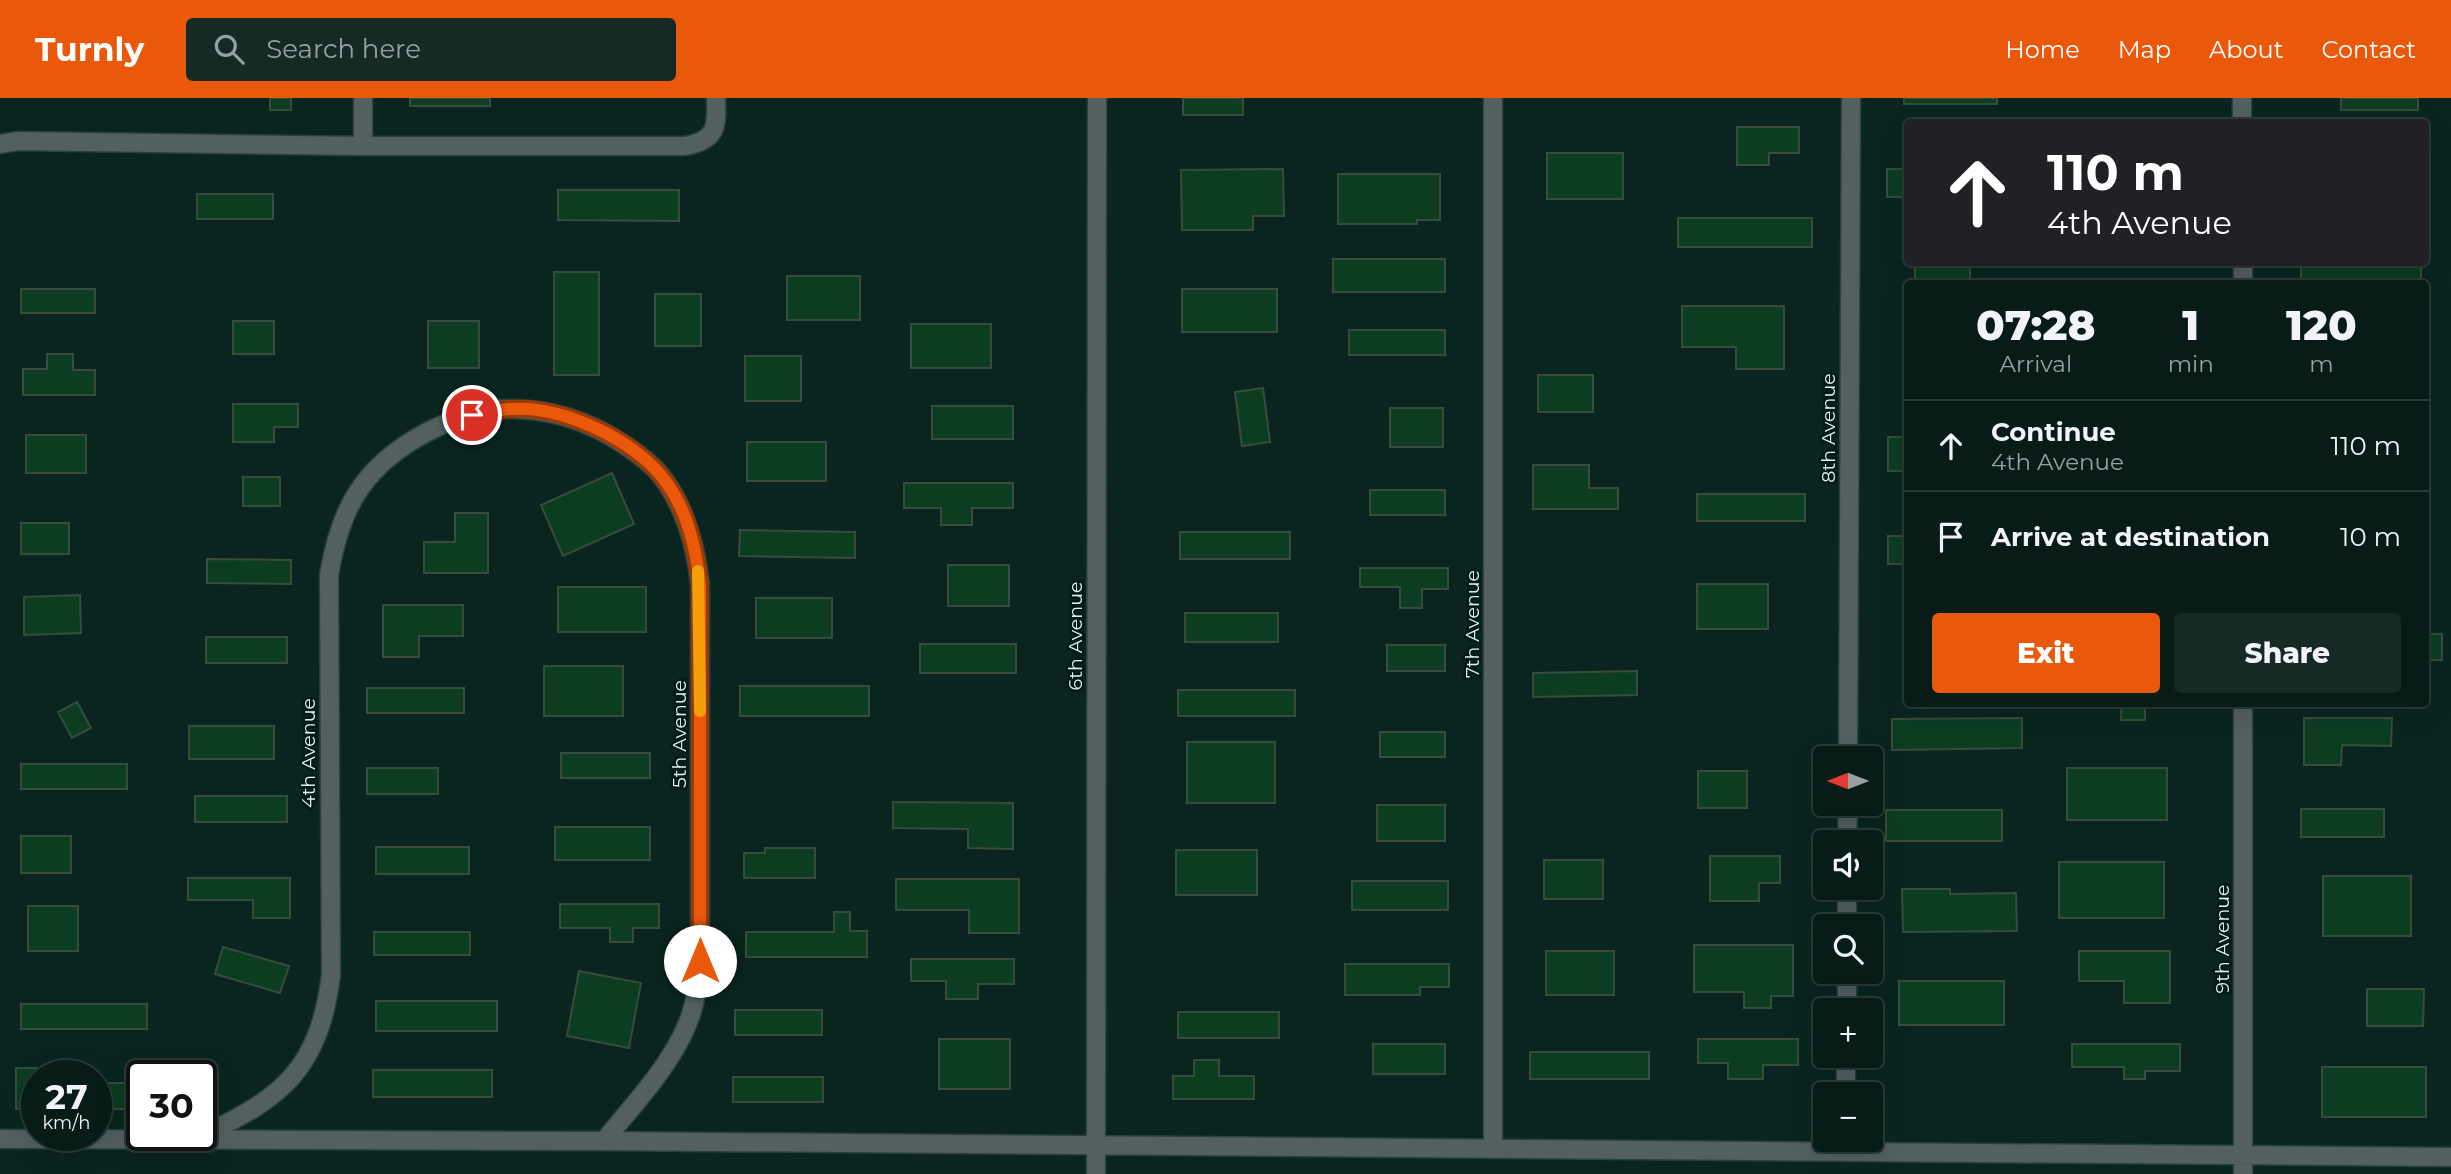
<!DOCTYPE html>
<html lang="en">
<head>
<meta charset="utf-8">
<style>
	:root { --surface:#081c17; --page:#162924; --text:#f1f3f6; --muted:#98a1a1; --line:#293a36; --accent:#ea580c }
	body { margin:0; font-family:Montserrat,sans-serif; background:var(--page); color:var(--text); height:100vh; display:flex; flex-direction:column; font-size:26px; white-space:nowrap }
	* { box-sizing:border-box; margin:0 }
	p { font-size:23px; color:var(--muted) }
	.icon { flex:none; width:38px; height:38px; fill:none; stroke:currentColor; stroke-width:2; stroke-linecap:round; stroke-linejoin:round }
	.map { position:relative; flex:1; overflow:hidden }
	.panel { position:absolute; left:1904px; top:182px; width:525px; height:427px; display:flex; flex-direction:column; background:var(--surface); border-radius:7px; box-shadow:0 7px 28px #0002,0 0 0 2px var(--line) }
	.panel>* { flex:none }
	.guide { position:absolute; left:1904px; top:21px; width:525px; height:147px; border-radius:7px; box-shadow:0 7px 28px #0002,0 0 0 2px var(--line); background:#202124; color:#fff; overflow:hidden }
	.needle { width:46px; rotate:270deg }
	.tools { position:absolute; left:1813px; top:648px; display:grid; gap:14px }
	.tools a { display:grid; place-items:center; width:70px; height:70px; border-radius:7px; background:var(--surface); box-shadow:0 7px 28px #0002,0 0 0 2px var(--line); font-size:35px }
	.speed { position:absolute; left:21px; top:962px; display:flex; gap:14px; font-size:35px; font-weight:700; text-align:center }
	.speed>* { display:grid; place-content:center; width:91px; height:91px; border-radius:50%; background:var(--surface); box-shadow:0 7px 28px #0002,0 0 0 2px var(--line); line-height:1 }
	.speed small { font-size:18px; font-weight:400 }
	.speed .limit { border:4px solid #111; border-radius:10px; background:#fff; color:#111 }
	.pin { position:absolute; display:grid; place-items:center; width:60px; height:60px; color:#fff; margin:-30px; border:4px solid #fff; border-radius:50%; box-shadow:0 2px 7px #0007 }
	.me { position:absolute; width:77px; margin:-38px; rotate:0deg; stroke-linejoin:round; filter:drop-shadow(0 0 5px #0008) }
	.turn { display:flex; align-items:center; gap:24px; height:147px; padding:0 28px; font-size:32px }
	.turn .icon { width:91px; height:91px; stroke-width:2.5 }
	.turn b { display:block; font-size:49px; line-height:60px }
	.eta { display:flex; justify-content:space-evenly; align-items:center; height:119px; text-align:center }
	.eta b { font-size:42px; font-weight:800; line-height:49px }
	.action { display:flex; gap:14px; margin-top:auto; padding:14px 28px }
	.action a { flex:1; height:80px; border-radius:7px; background:var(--accent); color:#fff; font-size:28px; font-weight:800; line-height:80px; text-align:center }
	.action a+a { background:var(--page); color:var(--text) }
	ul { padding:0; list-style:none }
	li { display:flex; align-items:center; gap:21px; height:91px; padding:0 28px; border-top:2px solid var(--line) }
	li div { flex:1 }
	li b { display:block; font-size:26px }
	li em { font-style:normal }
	header { display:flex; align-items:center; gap:42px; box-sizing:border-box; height:98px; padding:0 35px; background:var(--accent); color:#fff }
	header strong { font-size:33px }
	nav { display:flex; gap:38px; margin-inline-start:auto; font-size:24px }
	.search { width:490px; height:63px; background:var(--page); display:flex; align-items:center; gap:18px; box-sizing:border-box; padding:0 24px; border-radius:7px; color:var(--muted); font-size:26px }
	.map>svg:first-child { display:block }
	.building { fill:#0c3d21; stroke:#374c3d; stroke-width:2 }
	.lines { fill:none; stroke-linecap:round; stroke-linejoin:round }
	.minor-casing { stroke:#28413b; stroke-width:21 }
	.minor { stroke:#535f60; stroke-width:18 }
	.route-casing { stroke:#983908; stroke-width:18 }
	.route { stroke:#ea580c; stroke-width:12 }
	.slow { stroke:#f59e0b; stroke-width:12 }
	.labels { text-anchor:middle; stroke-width:5; stroke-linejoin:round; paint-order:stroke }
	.street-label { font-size:19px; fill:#dfefea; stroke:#021b16 }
</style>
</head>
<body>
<header>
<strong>Turnly</strong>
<div class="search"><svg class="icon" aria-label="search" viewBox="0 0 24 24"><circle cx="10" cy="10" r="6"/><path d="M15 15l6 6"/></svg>Search here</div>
<nav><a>Home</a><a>Map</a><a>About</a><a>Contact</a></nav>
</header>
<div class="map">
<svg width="2451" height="1076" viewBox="0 0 2451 1076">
	<rect width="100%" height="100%" fill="#0a251f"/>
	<path class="building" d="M270,0H291V12H270Z
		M410,0H490V8H410Z
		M1183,0H1243V17H1183Z
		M1904,0H1997V6H1904Z
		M2341,0H2418V12H2341Z
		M1737,29H1799V55H1769V67H1737Z
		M1547,55H1623V101H1547Z
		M1283,71L1284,118H1253V132H1182L1181,72Z
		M1887,71H1908V99H1887Z
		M1338,76H1440V122H1417V126H1338Z
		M558,92H679V123L558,122Z
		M197,96H273V121H197Z
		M1678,120H1812V149H1678Z
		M1333,161H1445V194H1333Z
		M1915,164H1970V186H1915Z
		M2301,168H2421V186H2301Z
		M554,174H599V277H554Z
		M787,178H860V222H787Z
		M21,191H95V215H21Z
		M1182,191H1277V234H1182Z
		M655,196H701V248H655Z
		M1682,208H1784V271H1736V249H1682Z
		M233,223H274V256H233Z
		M428,223H479V270H428Z
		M911,226H991V270H911Z
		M1349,232H1445V257H1349Z
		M47,256H73V272H95V297H23V271H47Z
		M745,258H801V303H745Z
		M1538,277H1593V314H1538Z
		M1263,290L1270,344L1242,348L1235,294Z
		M233,306H298V329H274V344H233Z
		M932,308H1013V341H932Z
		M1390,310H1443V349H1390Z
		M26,337H86V375H26Z
		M1888,339H1908V373H1888Z
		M747,344H826V383H747Z
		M1533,367H1589V390H1618V411H1533Z
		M612,375L634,426L563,458L541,407Z
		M243,379H280V408H243Z
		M904,385H1013V410H972V427H941V410H904Z
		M1370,392H1445V417H1370Z
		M1697,396H1805V423H1697Z
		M455,415H488V475H424V444H455Z
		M21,425H69V456H21Z
		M740,432L855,434V460L739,458Z
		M1180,434H1290V461H1180Z
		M1888,438H1908V466H1888Z
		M207,461L291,462V486L207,485Z
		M948,467H1009V508H948Z
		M1360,470H1448V491H1422V510H1400V489H1360Z
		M1697,486H1768V531H1697Z
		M558,489H646V534H558Z
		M80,497L81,535L24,537V499Z
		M756,500H832V540H756Z
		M383,507H463V538H419V559H383Z
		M1185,515H1278V544H1185Z
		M2426,536H2442V562H2426Z
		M206,539H287V565H206Z
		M920,546H1016V575H920Z
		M1387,547H1445V573H1387Z
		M544,568H623V618H544Z
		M1637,573V597L1533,599V575Z
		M740,588H869V618H740Z
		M367,590H464V615H367Z
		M1178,592H1295V618H1178Z
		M77,604L91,630L72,640L58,614Z
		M2121,606H2145V622H2121Z
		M2022,620V650L1892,652V621Z
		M2304,620H2392L2391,648L2342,647L2341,667H2304Z
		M189,628H274V661H189Z
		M1380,634H1445V659H1380Z
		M1187,644H1275V705H1187Z
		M561,655H650V680H561Z
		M21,666H127V691H21Z
		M367,670H438V696H367Z
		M2067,670H2167V722H2067Z
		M1698,673H1747V710H1698Z
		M195,698H287V724H195Z
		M893,704L1013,705V751L968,750V731L893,730Z
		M1377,707H1445V743H1377Z
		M2301,711H2384V739H2301Z
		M1886,712H2002V743H1886Z
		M555,729H650V762H555Z
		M21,738H71V775H21Z
		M376,749H469V776H376Z
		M765,750H815V780H744V755H765Z
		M1176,752H1257V797H1176Z
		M1710,758H1780V785H1759V803H1710Z
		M1544,762H1603V801H1544Z
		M2059,764H2164V820H2059Z
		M2323,778H2411V838H2323Z
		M188,780H290V820H253V802H188Z
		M896,781H1019V835H969V812H896Z
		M1352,783H1448V812H1352Z
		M1902,791H1950V796L2016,795L2017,833L1903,834Z
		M560,806H659V830H633V844H610V830H560Z
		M28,808H78V853H28Z
		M834,814H850V833H867V859H746V834H834Z
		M374,834H470V857H374Z
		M1694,847H1793V898H1771V910H1744V894H1694Z
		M223,849L289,868L280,895L215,876Z
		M1546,853H1614V897H1546Z
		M2079,853H2170V905H2124V883H2079Z
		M911,861H1014V886H978V901H946V883H911Z
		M1345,866H1449V889H1420V897H1345Z
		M579,873L641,885L629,950L567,938Z
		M1899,883H2004V927H1899Z
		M2367,891H2424L2423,928H2367Z
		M376,903H497V933H376Z
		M21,906H147V931H21Z
		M735,912H822V937H735Z
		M1178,914H1279V940H1178Z
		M939,941H1010V991H939Z
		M1698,941H1798V967H1763V981H1728V965H1698Z
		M1373,946H1445V976H1373Z
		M2072,946H2180V973H2145V981H2124V969H2072Z
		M1530,954H1649V981H1530Z
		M1194,962H1219V978H1254V1001H1173V978H1194Z
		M2322,969H2426V1019H2322Z
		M16,970H64V978H37V1011H16Z
		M373,972H492V999H373Z
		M733,979H823V1004H733Z
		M96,985H136V1011H96Z"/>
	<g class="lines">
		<defs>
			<path id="minor" d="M1493,0V1051
				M2242,0V24
				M0,46L18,43L363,48H685C717,42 717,29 716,0
				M363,48V0
				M2243,164V186
				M2243,606V1076
				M1848,660L1851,0
				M1847,744L1848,705
				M1847,828V789
				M1847,912V873
				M1846,996V957
				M203,1037C284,999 319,970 331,877L329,477C334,447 342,417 359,392C389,347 460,309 514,311C552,312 588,323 620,344C637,355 656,368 667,386C687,416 696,450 700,486V863C698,885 696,906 687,927C669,970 633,1007 604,1043
				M0,1041L604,1043L2451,1059
				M1096,1076L1097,0"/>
		</defs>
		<use href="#minor" class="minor-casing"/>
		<use href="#minor" class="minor"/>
	</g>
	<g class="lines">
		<defs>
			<path id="route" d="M472,317C485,315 497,312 510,311C562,307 636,342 666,384C688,414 696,451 700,486V863"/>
		</defs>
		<use href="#route" class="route-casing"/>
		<use href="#route" class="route"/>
		<path class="slow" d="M698,473L700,613"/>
	</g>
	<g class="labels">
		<g class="street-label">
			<text transform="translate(1828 330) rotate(-90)" y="7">8th Avenue</text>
			<text transform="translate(1472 526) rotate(-90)" y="7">7th Avenue</text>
			<text transform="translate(1075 538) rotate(-90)" y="7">6th Avenue</text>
			<text transform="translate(679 636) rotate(-90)" y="7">5th Avenue</text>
			<text transform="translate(308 655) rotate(-90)" y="7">4th Avenue</text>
			<text transform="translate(2222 841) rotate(-90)" y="7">9th Avenue</text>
		</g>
	</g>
</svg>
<div class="tools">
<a><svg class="needle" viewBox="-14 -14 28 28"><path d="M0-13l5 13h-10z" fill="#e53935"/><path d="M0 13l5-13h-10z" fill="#98a1a1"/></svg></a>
<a><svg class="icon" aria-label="sound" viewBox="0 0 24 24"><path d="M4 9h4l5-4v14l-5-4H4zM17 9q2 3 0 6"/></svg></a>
<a><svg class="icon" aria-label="search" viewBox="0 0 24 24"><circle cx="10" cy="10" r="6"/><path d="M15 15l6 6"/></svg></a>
<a>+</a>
<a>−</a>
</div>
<div class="speed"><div>27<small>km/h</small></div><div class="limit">30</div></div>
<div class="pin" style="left:472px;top:317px;background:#d93025"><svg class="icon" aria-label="arrive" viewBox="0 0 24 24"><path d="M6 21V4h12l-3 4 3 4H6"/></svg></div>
<svg class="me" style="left:700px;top:863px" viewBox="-20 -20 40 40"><circle r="19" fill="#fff"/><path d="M0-13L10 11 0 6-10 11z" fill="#ea580c"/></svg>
<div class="guide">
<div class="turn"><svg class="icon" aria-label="ahead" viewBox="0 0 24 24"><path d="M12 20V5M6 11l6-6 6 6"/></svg><div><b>110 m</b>4th Avenue</div></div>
</div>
<section class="panel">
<div class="eta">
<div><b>07:28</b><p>Arrival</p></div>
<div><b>1</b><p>min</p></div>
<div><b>120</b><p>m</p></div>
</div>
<ul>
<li><svg class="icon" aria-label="ahead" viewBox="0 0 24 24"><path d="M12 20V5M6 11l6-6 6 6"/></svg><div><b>Continue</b><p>4th Avenue</p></div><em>110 m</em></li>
<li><svg class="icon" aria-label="arrive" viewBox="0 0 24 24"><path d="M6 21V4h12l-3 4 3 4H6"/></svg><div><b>Arrive at destination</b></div><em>10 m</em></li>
</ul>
<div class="action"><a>Exit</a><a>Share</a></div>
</section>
</div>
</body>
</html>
